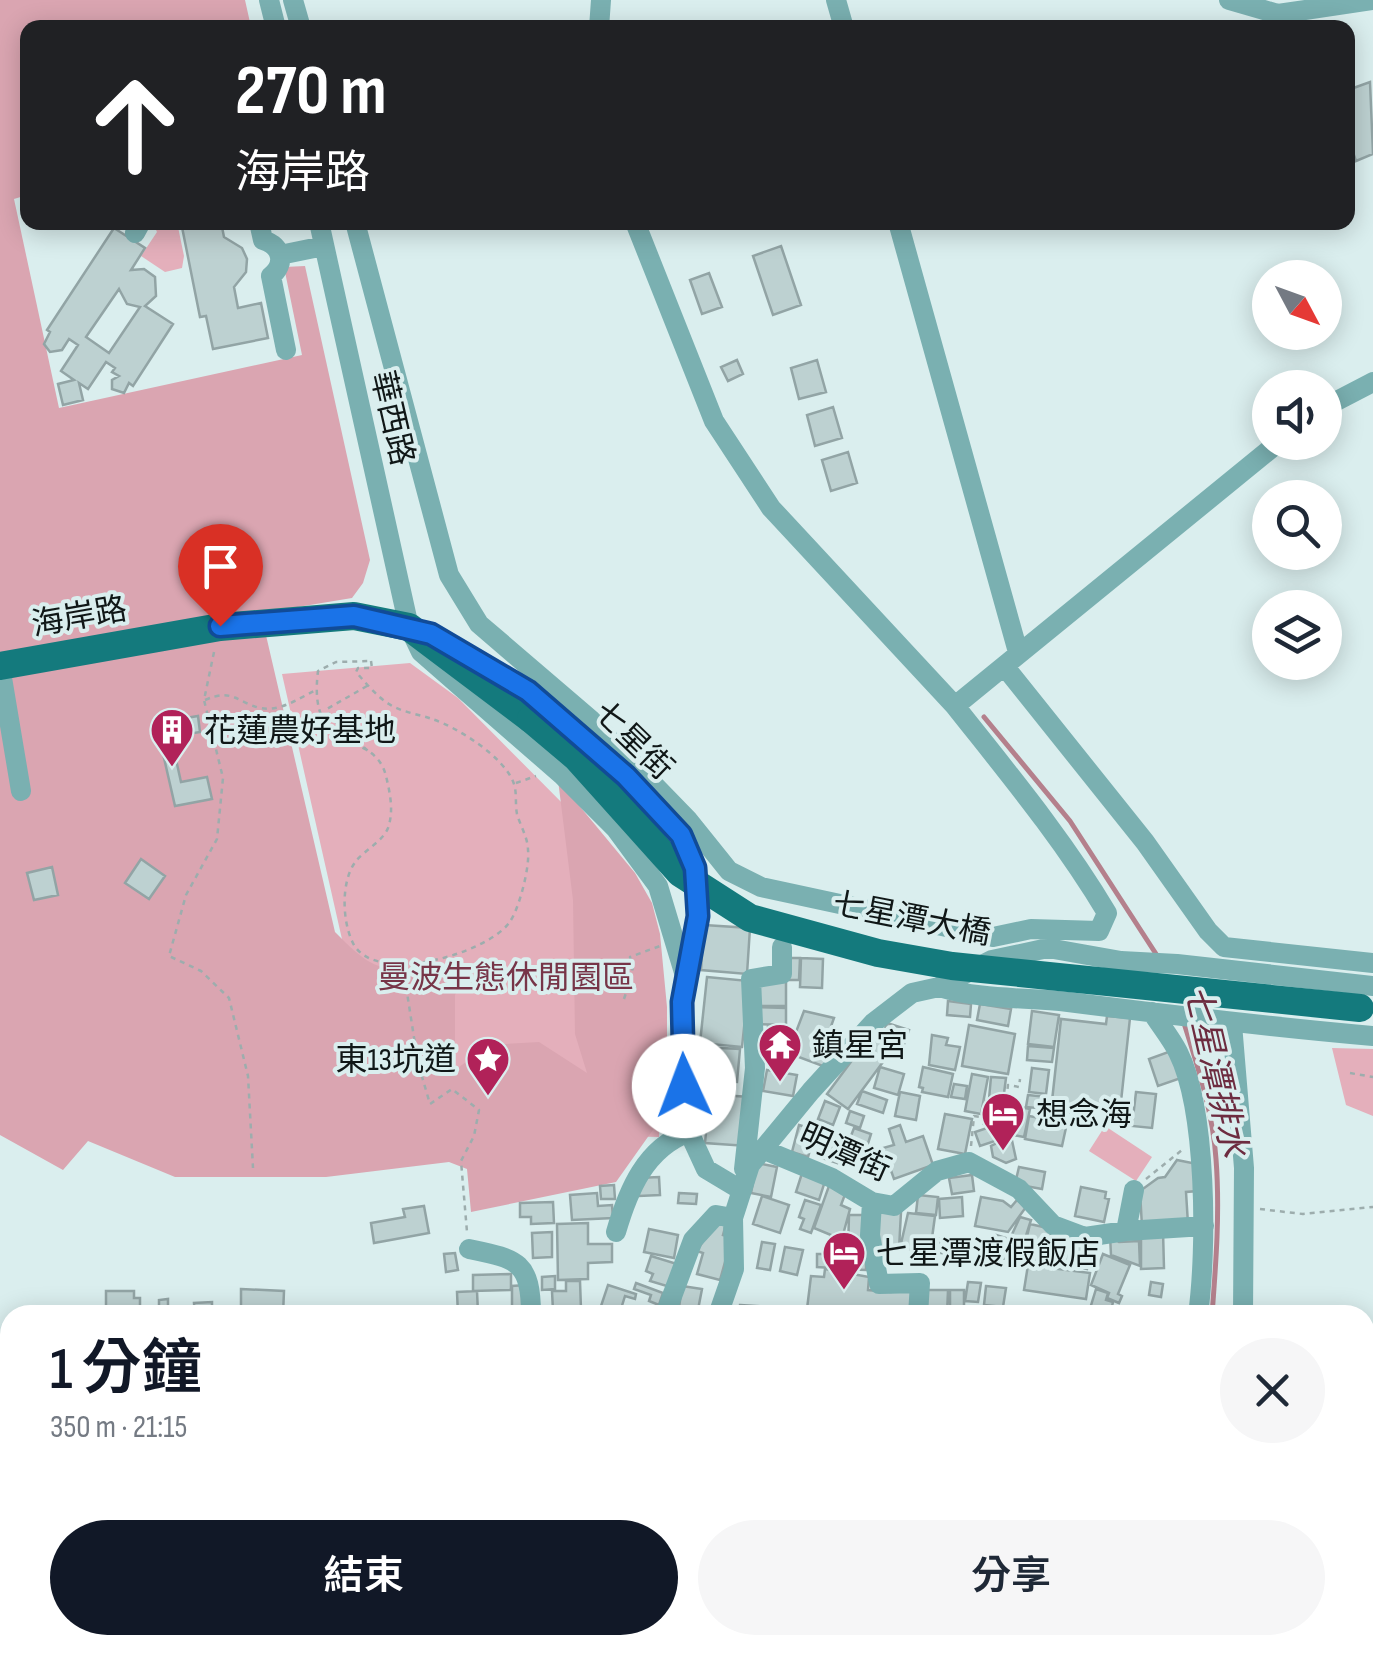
<!DOCTYPE html>
<html lang="zh-TW">
<head>
<meta charset="utf-8">
<style>
	:root { --surface:#fff; --page:#f6f6f7; --text:#1f2937; --muted:#747a83; --accent:#111827 }
	body { margin:0; font-family:"Sofia Sans Condensed","Noto Sans TC",sans-serif; background:var(--page); color:var(--text); height:100vh; display:flex; flex-direction:column; font-size:38px; white-space:nowrap }
	* { box-sizing:border-box; margin:0 }
	p { font-size:32px; color:var(--muted) }
	.icon { flex:none; width:55px; height:55px; fill:none; stroke:currentColor; stroke-width:2; stroke-linecap:round; stroke-linejoin:round }
	.map { position:relative; flex:1; overflow:hidden }
	.details { position:absolute; left:0px; top:1305px; width:1375px; height:350px; display:flex; flex-direction:column; background:var(--surface); border-radius:30px 30px 0 0; box-shadow:0 5px 25px #0003 }
	.details>* { flex:none }
	.guide { position:absolute; left:20px; top:20px; width:1335px; height:210px; border-radius:20px; box-shadow:0 5px 25px #0003; background:#202124; color:#fff; overflow:hidden }
	.needle { width:65px; rotate:131deg }
	.fabs { position:absolute; left:1252px; top:260px; display:grid; gap:20px }
	.fabs a { display:grid; place-items:center; width:90px; height:90px; border-radius:50%; background:var(--surface); box-shadow:0 5px 25px #0003; font-size:50px }
	.pin { position:absolute; display:grid; place-items:center; width:85px; height:85px; color:#fff; margin:-102px -42px; border-radius:50% 50% 50% 0; rotate:-45deg; box-shadow:0 0 10px #0007 }
	.pin .icon { rotate:45deg }
	.me { position:absolute; width:110px; margin:-55px; rotate:358deg; stroke-linejoin:round; filter:drop-shadow(0 0 8px #0008) }
	.turn { display:flex; align-items:center; gap:35px; height:210px; padding:0 50px; font-size:45px }
	.turn .icon { width:130px; height:130px; stroke-width:2.5 }
	.turn b { display:block; font-size:70px; line-height:85px }
	.round { display:grid; place-items:center; flex:none; width:105px; height:105px; border-radius:52px; background:var(--page) }
	.headline { display:flex; align-items:center; justify-content:space-between; height:170px; padding:0 50px }
	h1 { font-size:60px; font-weight:600; line-height:75px; color:var(--accent) }
	.cta { display:flex; gap:20px; margin-top:auto; padding:20px 50px }
	.cta a { flex:1; height:115px; border-radius:60px; background:var(--accent); color:#fff; font-size:40px; font-weight:600; line-height:115px; text-align:center }
	.cta a+a { background:var(--page); color:var(--text) }
	.map>svg:first-child { display:block }
	.green { fill:#e4afbb }
	.forest { fill:#daa5b1 }
	.lines { fill:none; stroke-linecap:round; stroke-linejoin:round }
	.stream { stroke:#b4808c; stroke-width:5 }
	.building { fill:#bdd1d1; stroke:#92a4a5; stroke-width:2.5; fill-rule:evenodd }
	.path { stroke:#9dadad; stroke-width:2.5; stroke-dasharray:5 5; stroke-linecap:butt }
	.minor { stroke:#7ab0b1; stroke-width:20 }
	.major { stroke:#147a7d; stroke-width:28 }
	.major-bridge { stroke:#147a7d; stroke-width:28 }
	.route-casing { stroke:#114b97; stroke-width:25 }
	.route { stroke:#1a73e8; stroke-width:18 }
	.labels { text-anchor:middle; stroke-width:8; stroke-linejoin:round; paint-order:stroke }
	.street-label { font-size:32px; fill:#101717; stroke:#daeeee }
	.poi-label { font-size:32px; fill:#101717; stroke:#daeeee; text-anchor:start }
	.park-label { font-size:32px; fill:#773548; stroke:#daeeee }
	.water-label { font-size:35px; font-style:italic; fill:#6d2c40; stroke:#daeeee }
</style>
</head>
<body>
<div class="map">
<svg width="1373" height="1655" viewBox="0 0 1373 1655">
	<rect width="100%" height="100%" fill="#daeeee"/>
	<path class="green" d="M153,223H167L173,229L178,227L184,256L182,268L165,272L141,256L157,232Z
		M410,663L458,698L579,820L665,1008L659,1137L421,1132L382,1116L282,674Z
		M1332,1048L1373,1049V1116L1346,1105Z
		M1105,1126L1152,1157L1136,1181L1089,1151Z"/>
	<path class="forest" d="M0,0H245L251,27L28,28L27,195L14,199L59,408L302,355L284,267L305,266L370,560L363,583L352,598L0,656Z
		M265,631L335,932C377,975 383,971 440,964L461,984L455,995V1070L489,1045L539,1042L587,1073L575,1034L573,900L558,780L635,873L652,903L660,934L667,1007V1110L616,1182L471,1212L467,1169L449,1162L326,1177H175L88,1141L63,1170L0,1135V678Z"/>
	<g class="lines">
		<path class="stream" d="M984,717L1070,821L1158,957
			M1184,1023C1198,1067 1213,1113 1216,1159C1220,1211 1216,1263 1212,1315
			M1270,1645L1307,1655"/>
	</g>
	<path class="building" d="M1370,82L1373,154L1356,161L1348,138V90Z
		M188,222H221L224,237L242,248L247,259L246,272L234,287L238,308L261,303L268,338L213,349L206,316L200,317L182,227L188,226Z
		M114,228L145,248L131,270L144,269L155,277L156,296L145,306L173,324L133,386L129,383L124,393L112,389V380L119,376L112,372L115,368L106,362L88,389L79,383L83,400L63,405L58,384L74,380L61,371L78,345L69,339L62,350L50,352L44,344L50,332L47,330ZM119,289L127,304L140,307L109,353L86,337Z
		M781,246L801,305L773,315L753,256Z
		M709,273L722,307L702,314L690,280Z
		M737,360L743,374L728,381L721,367Z
		M817,360L826,392L799,399L791,368Z
		M833,407L842,438L815,446L807,415Z
		M848,452L857,483L831,491L822,460Z
		M198,716L200,732L171,737L181,782L207,777L212,799L175,806L156,723Z
		M141,859L165,876L149,899L125,883Z
		M52,867L58,895L34,900L27,873Z
		M704,925L750,928L747,974L701,970Z
		M783,958H800L799,980H783Z
		M801,958L823,959L822,988L800,987Z
		M707,977L749,981L742,1047L700,1043Z
		M756,981L786,982V1006H755Z
		M948,1001L971,1004L970,1017L947,1015Z
		M980,1004L1011,1009L1008,1026L977,1020Z
		M758,1007L786,1008V1025L758,1024Z
		M804,1011L834,1018L829,1032L840,1036L828,1068L788,1053Z
		M1032,1011L1059,1015L1054,1047L1028,1044Z
		M1107,1016L1130,1018L1120,1111L1088,1108L1087,1114L1051,1110L1061,1019L1106,1024Z
		M887,1023L909,1030L902,1050L890,1045L894,1036L884,1032Z
		M969,1025L1015,1034L1008,1074L962,1066Z
		M768,1027L788,1028L787,1043L768,1042Z
		M878,1031L891,1041L878,1058L865,1048Z
		M932,1035L948,1038L946,1045L960,1047L955,1070L929,1065Z
		M1028,1046L1054,1048L1052,1062L1027,1060Z
		M703,1047L740,1049L737,1082L688,1078L689,1056L702,1057Z
		M862,1047L883,1062L848,1109L827,1094Z
		M1171,1051L1181,1078L1158,1086L1149,1059Z
		M880,1067L904,1074L898,1095L874,1088Z
		M923,1067L953,1074L948,1097L922,1092L923,1088L919,1087Z
		M1032,1068L1049,1070L1046,1094L1029,1092Z
		M767,1070L797,1075L793,1096L763,1091Z
		M972,1074L988,1077L981,1114L965,1111Z
		M991,1077L1006,1078L1003,1101L989,1099Z
		M954,1084L967,1086L965,1099L951,1097Z
		M862,1091L887,1100L883,1113L857,1104Z
		M900,1092L920,1096L916,1120L895,1116Z
		M1136,1092L1156,1094L1152,1128L1132,1126Z
		M704,1094L750,1097L747,1146L705,1143L707,1123L698,1122V1111H703Z
		M1028,1095L1047,1097L1046,1109L1026,1107Z
		M825,1101L840,1107L833,1125L818,1119Z
		M989,1101L1030,1109L1024,1137L1003,1133L1004,1128L984,1124Z
		M850,1111L864,1116L860,1128L846,1123Z
		M945,1114L972,1119L965,1154L938,1149Z
		M1029,1116L1067,1123L1062,1146L1025,1139Z
		M799,1125L816,1130L808,1157L792,1152Z
		M900,1125L906,1142L923,1136L933,1165L894,1179L883,1148L894,1145L889,1129Z
		M996,1125L1001,1139L980,1146L975,1132Z
		M854,1128L871,1134L865,1153L847,1146Z
		M823,1136L848,1144L840,1164L816,1156Z
		M1011,1136L1016,1159L1006,1163L993,1157L991,1146Z
		M848,1147L864,1153L859,1169L842,1163Z
		M1177,1160L1197,1164L1198,1191L1186,1192L1188,1224L1142,1227L1140,1191L1158,1178L1165,1177Z
		M757,1163L777,1167L771,1197L751,1193Z
		M1019,1167L1045,1172L1042,1189L1015,1184Z
		M803,1170L826,1178L819,1200L796,1192Z
		M972,1175L974,1191L952,1194L949,1178Z
		M659,1177L660,1195L639,1196L638,1178Z
		M830,1183L847,1189L841,1205L850,1209L838,1253L826,1248L831,1235L814,1228Z
		M614,1185L615,1199H601L600,1186Z
		M1081,1187L1106,1192L1105,1198L1109,1199L1104,1222L1075,1216Z
		M597,1193L598,1206L612,1205L613,1218L572,1220L570,1195Z
		M679,1193L697,1194L696,1204L678,1203Z
		M918,1195L938,1197L936,1215L916,1213Z
		M762,1196L789,1205L780,1233L753,1224Z
		M962,1197L963,1216L940,1218L939,1199Z
		M981,1197L1003,1201L1011,1207L1017,1200L1026,1207L1008,1232L975,1226Z
		M805,1200L821,1205L811,1233L800,1229L804,1219L799,1217Z
		M553,1202L554,1223L531,1224V1217H520V1203Z
		M424,1206L429,1233L374,1243L371,1223L405,1217L403,1209Z
		M878,1209L901,1212L899,1249L874,1246Z
		M908,1213L935,1216L932,1238L951,1240L950,1254L900,1248Z
		M849,1215H865L864,1250H848Z
		M1020,1217L1031,1220L1023,1245L1009,1241Z
		M717,1218L727,1220L723,1235L732,1237L720,1280L697,1274L703,1253L697,1251Z
		M588,1223V1244H612V1262L588,1263V1279L558,1280L557,1224Z
		M1030,1224L1052,1229L1044,1263L1032,1261L1035,1252L1024,1249Z
		M649,1229L678,1235L674,1258L644,1252Z
		M1141,1231H1163L1164,1268L1141,1269Z
		M552,1232V1257L533,1258L532,1233Z
		M1052,1234L1065,1236L1061,1261L1047,1258Z
		M996,1235L1009,1239L1007,1245L1013,1246L1009,1259L993,1258L998,1243L994,1241Z
		M1070,1235L1094,1241L1087,1269L1063,1263Z
		M1110,1235L1119,1242L1139,1241L1140,1266L1111,1255Z
		M762,1242L775,1244L770,1270L757,1268Z
		M785,1247L803,1250L797,1275L780,1271Z
		M847,1250L866,1251V1270L841,1269V1254H847Z
		M455,1253L458,1270L446,1272L444,1254Z
		M817,1254H832V1268L817,1267Z
		M1103,1254L1130,1265L1118,1294L1122,1296L1119,1303L1107,1298L1109,1293L1091,1285Z
		M651,1256L677,1264L670,1287L650,1281L653,1274L646,1271Z
		M1028,1265L1090,1273L1086,1299L1024,1290Z
		M825,1269L869,1277L868,1290L891,1292L912,1287L913,1315H835L836,1312L807,1309L811,1276L824,1277Z
		M511,1274V1290L473,1291V1275Z
		M555,1276V1289L542,1290V1277Z
		M566,1281H580L581,1309L553,1311L552,1291H566Z
		M968,1282L981,1283L978,1302L965,1301Z
		M1151,1282L1163,1284L1161,1297L1149,1295Z
		M636,1283L663,1293L659,1305L649,1301L651,1295L634,1289Z
		M525,1285L526,1311H512V1286Z
		M608,1285L636,1294L635,1299L625,1296L621,1309L640,1315H598Z
		M682,1286L702,1289L697,1315H678Z
		M986,1286L1006,1288L1003,1307L984,1305Z
		M241,1289L284,1291L283,1315H241Z
		M1096,1289L1108,1293L1106,1300L1113,1302L1110,1315L1089,1312Z
		M922,1290H948L947,1315H921Z
		M950,1290H964V1310H950Z
		M106,1291H134V1298H140V1306L121,1307V1314L106,1315Z
		M477,1291L478,1313L458,1315L457,1292Z
		M168,1299V1315H123L122,1310L159,1313V1300Z
		M212,1302V1313L217,1315H195L194,1303Z
		M740,1305L792,1308L791,1315H739Z
		M986,1306L1007,1309L1006,1315H985Z"/>
	<g class="lines">
		<path class="path" d="M214,652L204,700L223,778L217,839L186,895L169,956L201,971L229,998L248,1076L253,1168
			M371,661L372,668H358L356,672C366,683 376,696 389,704C401,712 418,714 432,719C457,727 505,757 514,784C517,793 515,804 517,814C520,825 528,838 528,850C530,867 519,910 509,923C485,955 371,987 352,941C342,919 341,880 356,861C365,850 383,841 388,828C394,811 390,793 386,776C374,727 307,759 318,671L336,662Z
			M367,686L327,709L330,717L368,751
			M205,700C233,688 236,702 260,708C279,712 298,699 314,691
			M516,783L536,776
			M403,967L418,1063L430,1104L452,1089L479,1110L474,1136L461,1161L467,1232
			M624,999L633,972L630,957L660,946
			M1350,1073L1373,1077
			M971,1146L974,1116L981,1117L985,1099L1006,1102L1008,1085L1019,1087L1020,1079
			M1146,1179L1182,1150
			M1260,1209L1303,1214L1373,1207
			M0,1451L10,1452
			M1365,1515L1373,1516"/>
		<path class="minor" d="M269,0L276,28
			M293,0L301,28
			M836,0L844,28
			M1229,0L1278,14L1373,0
			M599,28L601,0
			M259,222L263,240C282,246 286,264 271,276L286,350
			M319,222L409,627L421,652L562,775L616,829L658,886L686,979
			M355,222L449,575L479,624L590,719L688,820L729,871L761,887L993,937L1031,929L1099,931L1107,913C1063,839 1008,773 955,706L1279,442
			M635,222L714,421L771,508L955,706
			M898,222L1018,652
			M135,233L141,222
			M280,255L324,246
			M1325,407L1373,382
			M456,649L528,691L626,776L681,835L695,868L698,916L682,1002L688,1130L706,1169L741,1190
			M0,666L21,791
			M1005,667L1145,842L1208,931L1224,947L1373,963
			M939,987C981,1000 1025,997 1068,1002C1170,1015 1271,1027 1373,1036
			M1152,1012C1160,1025 1171,1038 1178,1052C1207,1110 1207,1249 1198,1315
			M1232,1024L1244,1168L1243,1315
			M762,1149L832,1178L872,1202L894,1206L937,1171L969,1162L1019,1189L1053,1225L1085,1237L1126,1231L1134,1190
			M744,1169L755,1068L751,979L782,974V947
			M872,1202L870,1235L879,1284L920,1283L918,1315
			M1126,1231L1204,1226
			M616,1232C628,1191 645,1148 689,1132
			M469,1249C517,1259 531,1261 531,1315
			M665,1315L693,1240L716,1215L733,1218
			M718,1315L734,1269L733,1218L750,1165L811,1091L873,1023L912,993L939,987L992,960L1048,948L1121,961L1177,964L1373,986
			M0,1371H10"/>
		<path class="major" d="M0,666L220,627L354,616L409,627L531,719"/>
		<path class="major-bridge" d="M531,719L576,757L680,873L750,918L878,953L952,966L1360,1008"/>
	</g>
	<g class="lines">
		<defs>
			<path id="route" d="M220,626L354,616L431,634L528,691L626,776L681,835L695,868L698,916L682,1002L684,1086"/>
		</defs>
		<use href="#route" class="route-casing"/>
		<use href="#route" class="route"/>
	</g>
	<defs>
		<symbol id="building-pin" viewBox="-11 -11 22 30"><path d="M0 17L-7.5 6A9.5 9.5 0 1 1 7.5 6Z" fill="#b12259" stroke="#daeeee"/><path d="M-4-6H4V6H1V3H-1V6H-4ZM-2.5-4.3h1.7v1.8h-1.7ZM.8-4.3h1.7v1.8H.8ZM-2.5-1h1.7V.8h-1.7ZM.8-1h1.7V.8H.8Z" fill="#fff"/></symbol>
		<symbol id="temple-pin" viewBox="-11 -11 22 30"><path d="M0 17L-7.5 6A9.5 9.5 0 1 1 7.5 6Z" fill="#b12259" stroke="#daeeee"/><path d="M0-6L5-2H3V0L6.5 2.5H4V6H1.5V3h-3V6H-4V2.5H-6.5L-3 0V-2H-5Z" fill="#fff"/></symbol>
		<symbol id="sight-pin" viewBox="-11 -11 22 30"><path d="M0 17L-7.5 6A9.5 9.5 0 1 1 7.5 6Z" fill="#b12259" stroke="#daeeee"/><path d="M0-6L1.8-2.2L6-1.7L2.9 1.2L3.7 5.4L0 3.3L-3.7 5.4L-2.9 1.2L-6-1.7L-1.8-2.2Z" fill="#fff"/></symbol>
		<symbol id="hotel-pin" viewBox="-11 -11 22 30"><path d="M0 17L-7.5 6A9.5 9.5 0 1 1 7.5 6Z" fill="#b12259" stroke="#daeeee"/><path d="M-6-4.5h1.5V1H6V5H4.5V3h-9V5H-6ZM-4 0a1.8 1.8 0 1 1 3.6 0ZM.5 0V-2.5h3Q6-2.5 6 0Z" fill="#fff"/></symbol>
	</defs>
	<g fill-rule="evenodd">
		<use href="#building-pin" x="147" y="705" width="50" height="68"/>
		<use href="#temple-pin" x="755" y="1020" width="50" height="68"/>
		<use href="#sight-pin" x="463" y="1034" width="50" height="68"/>
		<use href="#hotel-pin" x="978" y="1089" width="50" height="68"/>
		<use href="#hotel-pin" x="819" y="1228" width="50" height="68"/>
	</g>
	<g class="labels">
		<g class="street-label">
			<text transform="translate(393 418) rotate(77)" y="11">華西路</text>
			<text transform="translate(79 616) rotate(-10)" y="11">海岸路</text>
			<text transform="translate(634 740) rotate(44)" y="11">七星街</text>
			<text transform="translate(912 918) rotate(11)" y="11">七星潭大橋</text>
			<text transform="translate(845 1152) rotate(24)" y="11">明潭街</text>
		</g>
		<g class="poi-label">
			<text x="204" y="741">花蓮農好基地</text>
			<text x="812" y="1056">鎮星宮</text>
			<text x="456" y="1070" text-anchor="end">東13坑道</text>
			<text x="1036" y="1125">想念海</text>
			<text x="876" y="1264">七星潭渡假飯店</text>
		</g>
		<g class="park-label">
			<text x="506" y="988">曼波生態休閒園區</text>
		</g>
		<g class="water-label">
			<text transform="translate(1216 1071) rotate(77)" y="12">七星潭排水</text>
		</g>
	</g>
</svg>
<div class="fabs">
<a><svg class="needle" viewBox="-14 -14 28 28"><path d="M0-13l5 13h-10z" fill="#e53935"/><path d="M0 13l5-13h-10z" fill="#747a83"/></svg></a>
<a><svg class="icon" aria-label="sound" viewBox="0 0 24 24"><path d="M4 9h4l5-4v14l-5-4H4zM17 9q2 3 0 6"/></svg></a>
<a><svg class="icon" aria-label="search" viewBox="0 0 24 24"><circle cx="10" cy="10" r="6"/><path d="M15 15l6 6"/></svg></a>
<a><svg class="icon" aria-label="layers" viewBox="0 0 24 24"><path d="M12 4l9 5-9 5-9-5zM3 14l9 5 9-5"/></svg></a>
</div>
<div class="pin" style="left:220px;top:626px;background:#d93025"><svg class="icon" aria-label="arrive" viewBox="0 0 24 24"><path d="M6 21V4h12l-3 4 3 4H6"/></svg></div>
<svg class="me" style="left:684px;top:1086px" viewBox="-20 -20 40 40"><circle r="19" fill="#fff"/><path d="M0-13L10 11 0 6-10 11z" fill="#1a73e8"/></svg>
<div class="guide">
<div class="turn"><svg class="icon" aria-label="ahead" viewBox="0 0 24 24"><path d="M12 20V5M6 11l6-6 6 6"/></svg><div><b>270 m</b>海岸路</div></div>
</div>
<section class="details">
<div class="headline"><div><h1>1 分鐘</h1><p>350 m · 21:15</p></div><a class="round"><svg class="icon" aria-label="close" viewBox="0 0 24 24"><path d="M6 6l12 12M18 6L6 18"/></svg></a></div>
<div class="cta"><a>結束</a><a>分享</a></div>
</section>
</div>
</body>
</html>
